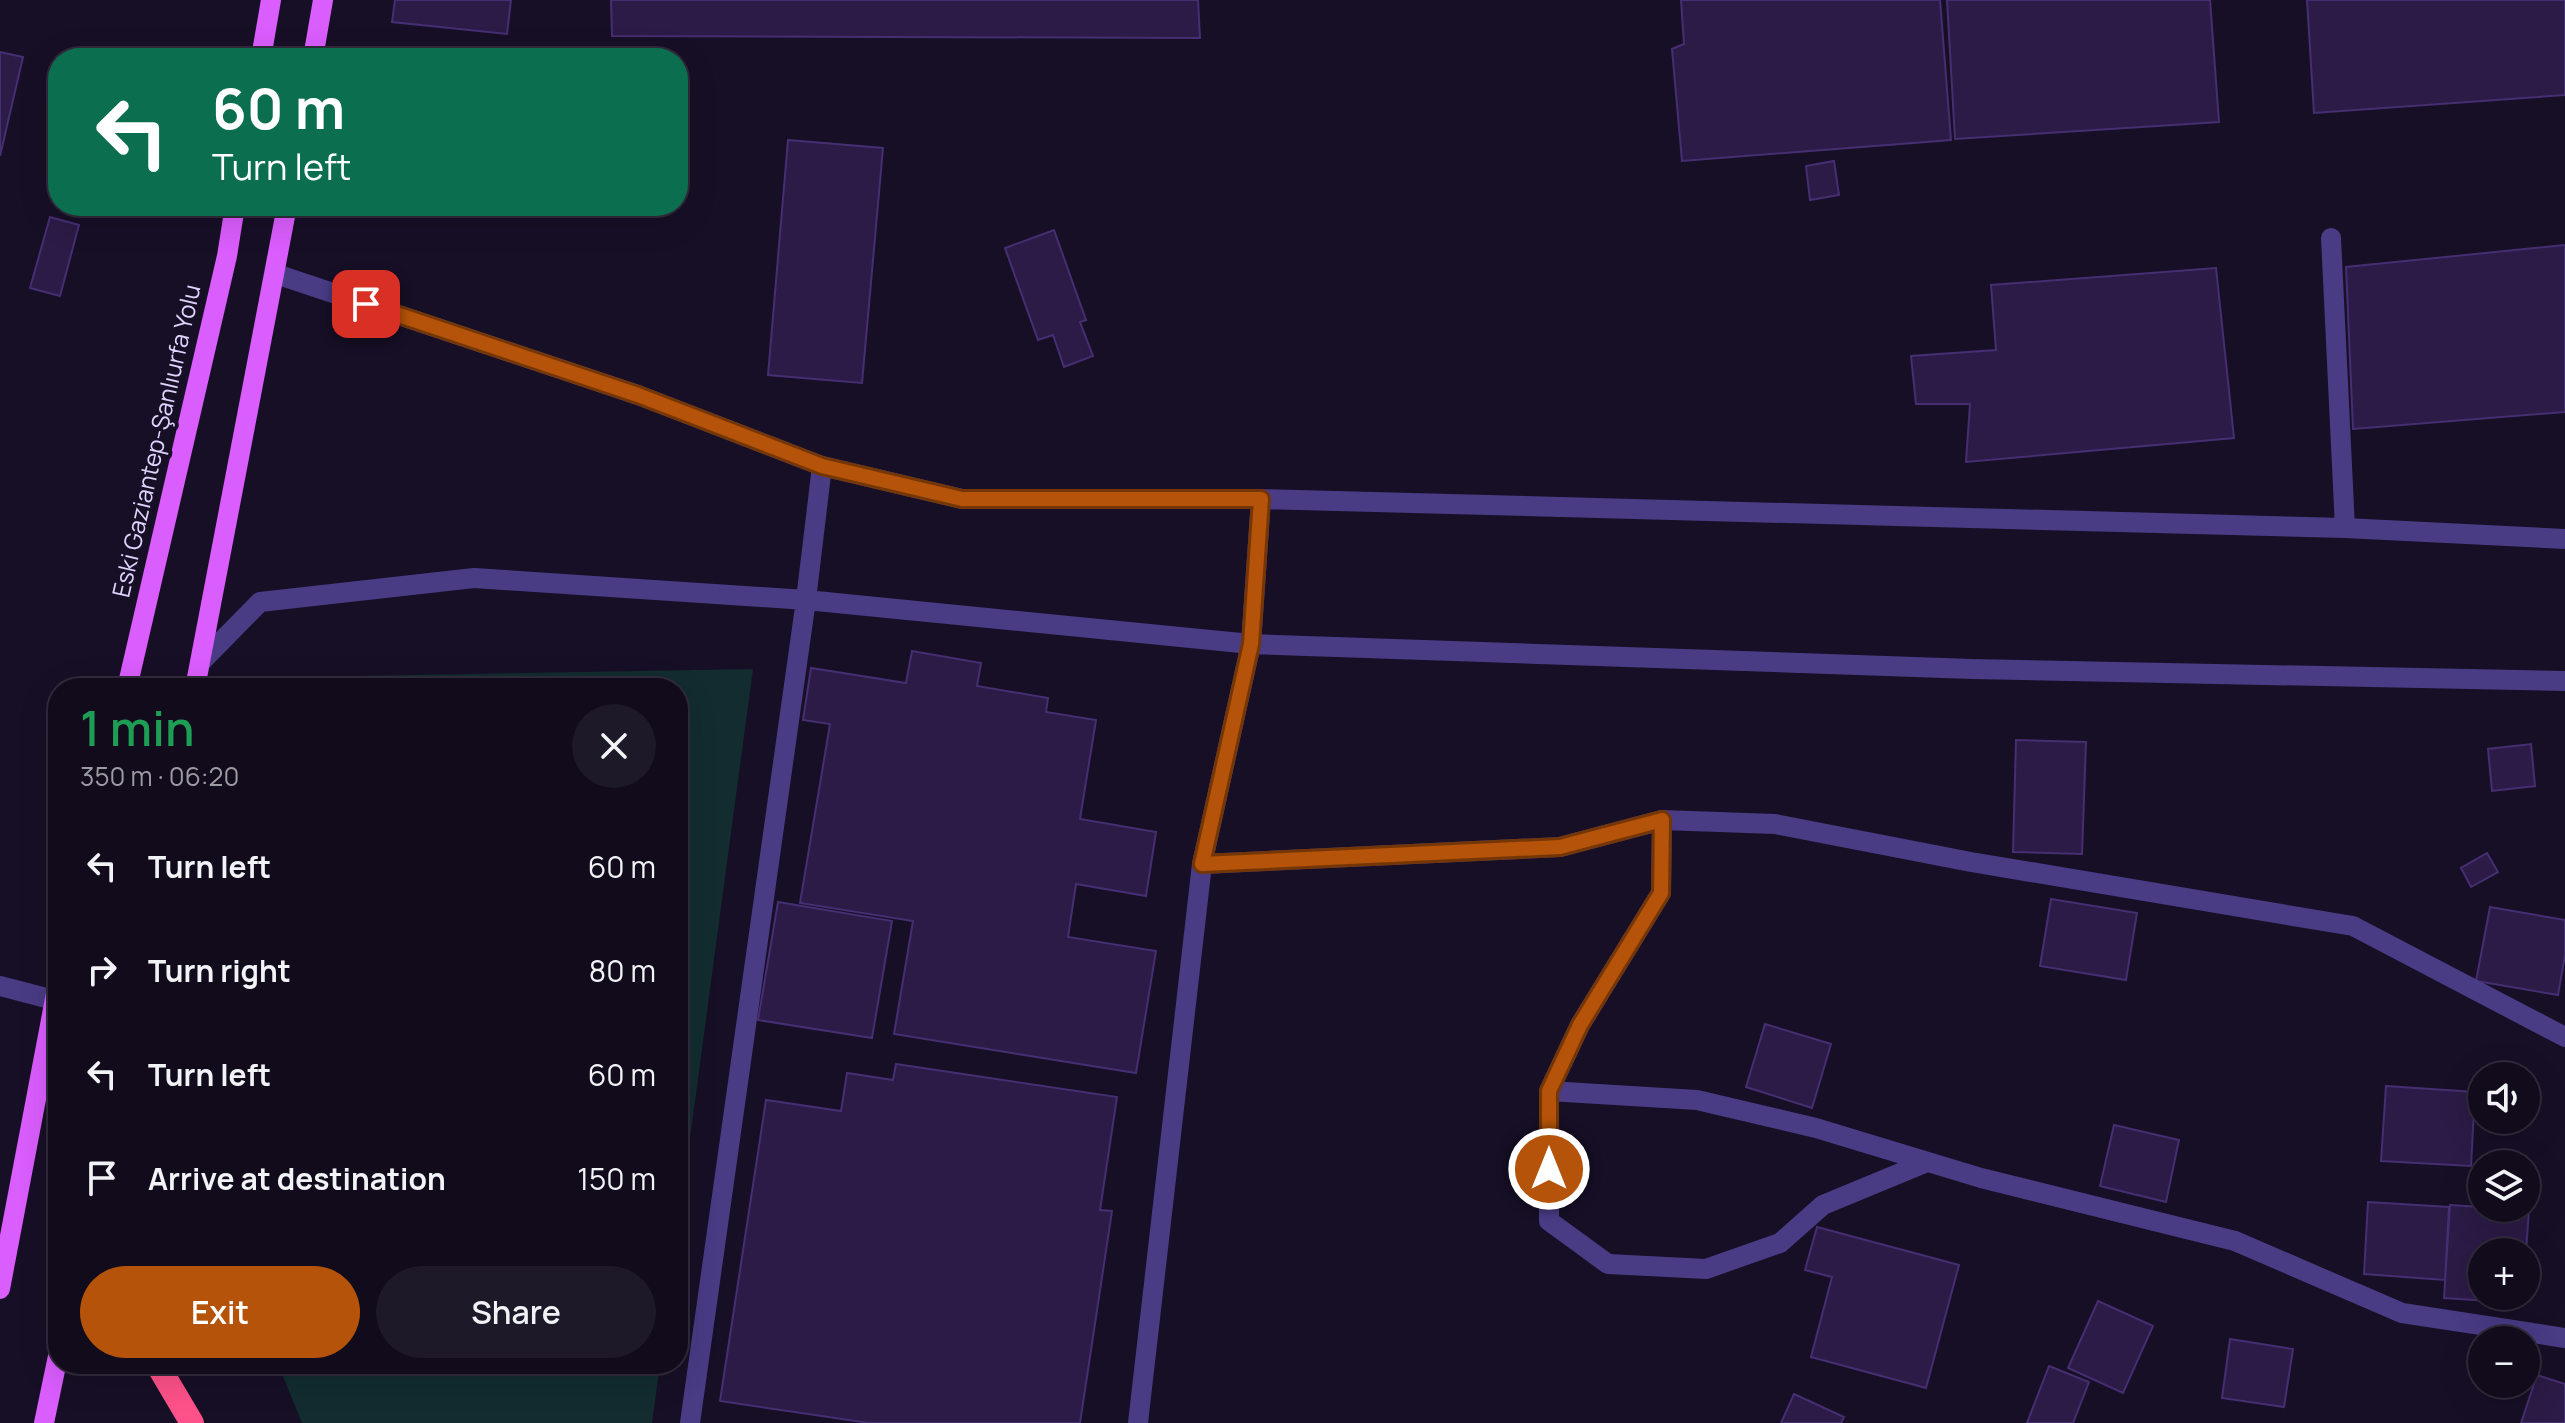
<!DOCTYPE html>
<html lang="en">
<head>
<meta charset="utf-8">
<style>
	:root { --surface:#110b1c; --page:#1e1929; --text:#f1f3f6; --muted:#9c9ba3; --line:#302b3b; --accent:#b45309 }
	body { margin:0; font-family:Manrope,sans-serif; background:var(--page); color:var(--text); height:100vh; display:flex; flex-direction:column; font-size:30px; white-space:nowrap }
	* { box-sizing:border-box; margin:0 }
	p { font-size:26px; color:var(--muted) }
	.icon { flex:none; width:44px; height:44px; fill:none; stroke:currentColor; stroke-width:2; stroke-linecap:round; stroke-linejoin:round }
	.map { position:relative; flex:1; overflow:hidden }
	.details { position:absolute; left:48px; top:678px; width:640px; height:696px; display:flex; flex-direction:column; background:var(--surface); border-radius:32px; box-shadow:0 8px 32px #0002,0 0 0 2px var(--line) }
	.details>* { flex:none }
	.guide { position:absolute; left:48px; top:48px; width:640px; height:168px; border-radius:32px; box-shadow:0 8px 32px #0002,0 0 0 2px var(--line); background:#0b6e4f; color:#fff; overflow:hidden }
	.tools { position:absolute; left:2468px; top:1062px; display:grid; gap:16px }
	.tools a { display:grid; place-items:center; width:72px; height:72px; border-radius:50%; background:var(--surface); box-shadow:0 8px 32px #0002,0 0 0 2px var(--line); font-size:40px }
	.pin { position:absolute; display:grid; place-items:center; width:68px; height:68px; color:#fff; margin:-34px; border-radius:16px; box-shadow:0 4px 12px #0006 }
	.me { position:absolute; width:88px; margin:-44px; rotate:0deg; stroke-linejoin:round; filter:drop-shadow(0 0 6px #0008) }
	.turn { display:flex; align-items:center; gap:28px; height:168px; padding:0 32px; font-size:36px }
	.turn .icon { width:104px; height:104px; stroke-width:2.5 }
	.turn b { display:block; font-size:56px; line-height:68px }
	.round { display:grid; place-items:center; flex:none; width:84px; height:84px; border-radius:42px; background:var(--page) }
	.head { display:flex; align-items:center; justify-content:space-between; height:136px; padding:0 32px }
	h1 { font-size:48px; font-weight:600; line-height:60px; color:#1e9e55 }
	.button { display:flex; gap:16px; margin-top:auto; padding:16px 32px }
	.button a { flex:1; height:92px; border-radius:48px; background:var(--accent); color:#fff; font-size:32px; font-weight:600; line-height:92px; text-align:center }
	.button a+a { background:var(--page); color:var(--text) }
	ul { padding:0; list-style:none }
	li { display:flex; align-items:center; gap:24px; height:104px; padding:0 32px }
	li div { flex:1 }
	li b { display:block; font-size:30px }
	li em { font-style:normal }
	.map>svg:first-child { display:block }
	.green { fill:#122c2f }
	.building { fill:#2b1b46; stroke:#462e72; stroke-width:2 }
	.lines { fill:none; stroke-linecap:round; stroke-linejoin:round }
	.minor { stroke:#493b84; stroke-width:20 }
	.major { stroke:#da5dfd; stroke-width:20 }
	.highway { stroke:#fd5189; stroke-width:24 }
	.route-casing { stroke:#753606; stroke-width:20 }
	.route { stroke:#b45309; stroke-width:14 }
	.labels { text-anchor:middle; stroke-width:8; stroke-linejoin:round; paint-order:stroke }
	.street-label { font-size:24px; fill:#e0d4fe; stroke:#170f26 }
</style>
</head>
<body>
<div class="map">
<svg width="2565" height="1423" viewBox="0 0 2565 1423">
	<rect width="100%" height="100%" fill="#170f26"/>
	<path class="green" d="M753,669L678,1228V688H300L301,677Z
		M278,1364H660L652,1423H302Z"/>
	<path class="building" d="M395,0H511L507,34L392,22Z
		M611,0H1198L1200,38L612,36Z
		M1681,0H1940L1951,140L1682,161L1672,49L1684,44Z
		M1947,0H2210L2219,122L1955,139Z
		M2307,0H2565V95L2314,113Z
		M0,52L23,57L0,156Z
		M788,140L883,148L862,383L768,375Z
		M1834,161L1839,195L1810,200L1806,166Z
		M50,217L79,225L60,296L30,288Z
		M1054,230L1086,320L1080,322L1093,356L1064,367L1053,335L1038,340L1005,248Z
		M2565,245V412L2353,429L2346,267Z
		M2216,268L2234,438L1966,462L1970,404H1916L1911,356L1996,350L1991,285Z
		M912,651L981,663L977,686L1048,698L1046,712L1096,720L1080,819L1156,832L1146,896L1076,884L1068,937L1156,951L1136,1073L894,1034L913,921L800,903L830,724L803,720L811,668L906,683Z
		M2016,740L2086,742L2082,854L2013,852Z
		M2531,744L2535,786L2492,791L2488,749Z
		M2487,853L2498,872L2471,887L2461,868Z
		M2051,899L2137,913L2126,980L2040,966Z
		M778,902L892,921L872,1038L758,1020Z
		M2490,907L2565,920V955L2558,995L2476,981Z
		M1765,1024L1831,1044L1812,1108L1746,1087Z
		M896,1064L1117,1097L1100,1210L1112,1211L1080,1423H869L720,1401L766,1100L841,1111L847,1073L893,1080Z
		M2386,1086L2475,1092L2471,1166L2381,1161Z
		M2114,1125L2179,1140L2166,1202L2100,1186Z
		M2368,1202L2449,1207L2445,1280L2364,1274Z
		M2450,1205L2529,1210L2526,1252H2482V1296H2523L2522,1303L2444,1298Z
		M1817,1227L1959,1265L1926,1388L1811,1357L1832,1277L1805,1270Z
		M2098,1301L2153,1326L2123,1393L2068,1368Z
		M2230,1339L2293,1349L2284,1407L2222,1398Z
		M2049,1366L2089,1382L2073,1423H2027Z
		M2537,1375L2565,1384V1423H2521Z
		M1794,1394L1844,1417L1841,1423H1781Z"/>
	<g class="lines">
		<path class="minor" d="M2331,238L2345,528
			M276,274L638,395L822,466L962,499H1261L2345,528L2565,539
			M201,662L260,602L474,578L806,600L1251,644L1972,669L2565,681
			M1662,820L1661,893L1580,1025L1549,1091L1697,1100L1816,1128L1981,1178L2235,1241L2402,1313L2565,1338
			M1202,864L1560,847L1662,820L1775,824L1971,862L2353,926L2565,1037
			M0,986L54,1000
			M1549,1091V1221L1608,1264L1706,1269L1780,1243L1823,1205L1927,1162
			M690,1423L806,600L822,466
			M1138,1423L1202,864L1251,644L1261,499"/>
		<path class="major" d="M261,58L271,0
			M313,58L323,0
			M127,688L227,256L235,206
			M195,688L287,206
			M0,1289L58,983
			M44,1423L58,1356"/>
		<path class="highway" d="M157,1364L192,1423"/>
	</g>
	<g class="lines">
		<defs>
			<path id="route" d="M366,304L638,395L822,466L962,499H1261L1251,644L1202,864L1560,847L1662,820L1661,893L1580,1025L1549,1091V1169"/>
		</defs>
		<use href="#route" class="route-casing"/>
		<use href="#route" class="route"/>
	</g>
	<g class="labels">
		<g class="street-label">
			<text transform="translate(157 441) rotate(-77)" y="8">Eski Gaziantep-Şanlıurfa Yolu</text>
		</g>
	</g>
</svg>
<div class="tools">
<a><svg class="icon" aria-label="sound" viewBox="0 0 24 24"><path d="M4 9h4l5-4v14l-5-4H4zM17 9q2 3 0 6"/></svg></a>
<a><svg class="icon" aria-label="layers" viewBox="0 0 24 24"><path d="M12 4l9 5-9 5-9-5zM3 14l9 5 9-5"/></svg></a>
<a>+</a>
<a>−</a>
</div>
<div class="pin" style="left:366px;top:304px;background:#d93025"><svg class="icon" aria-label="arrive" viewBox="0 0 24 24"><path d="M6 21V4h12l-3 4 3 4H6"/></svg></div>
<svg class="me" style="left:1549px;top:1169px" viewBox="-20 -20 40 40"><circle r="17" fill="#b45309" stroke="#fff" stroke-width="3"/><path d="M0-11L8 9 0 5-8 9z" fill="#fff"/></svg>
<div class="guide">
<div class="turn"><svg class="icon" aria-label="left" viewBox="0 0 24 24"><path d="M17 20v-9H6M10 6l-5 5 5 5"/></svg><div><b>60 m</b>Turn left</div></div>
</div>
<section class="details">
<div class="head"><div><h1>1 min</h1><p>350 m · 06:20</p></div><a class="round"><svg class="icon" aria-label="close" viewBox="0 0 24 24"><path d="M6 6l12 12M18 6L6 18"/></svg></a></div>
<ul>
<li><svg class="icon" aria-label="left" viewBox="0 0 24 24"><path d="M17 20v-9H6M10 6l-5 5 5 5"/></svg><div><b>Turn left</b></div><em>60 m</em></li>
<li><svg class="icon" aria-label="right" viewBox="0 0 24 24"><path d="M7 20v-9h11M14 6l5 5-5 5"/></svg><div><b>Turn right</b></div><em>80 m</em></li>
<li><svg class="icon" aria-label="left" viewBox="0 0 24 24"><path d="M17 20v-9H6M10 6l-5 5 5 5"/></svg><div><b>Turn left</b></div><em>60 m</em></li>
<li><svg class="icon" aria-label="arrive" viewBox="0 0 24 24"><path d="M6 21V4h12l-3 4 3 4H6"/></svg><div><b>Arrive at destination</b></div><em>150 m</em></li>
</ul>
<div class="button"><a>Exit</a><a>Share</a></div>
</section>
</div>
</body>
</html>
